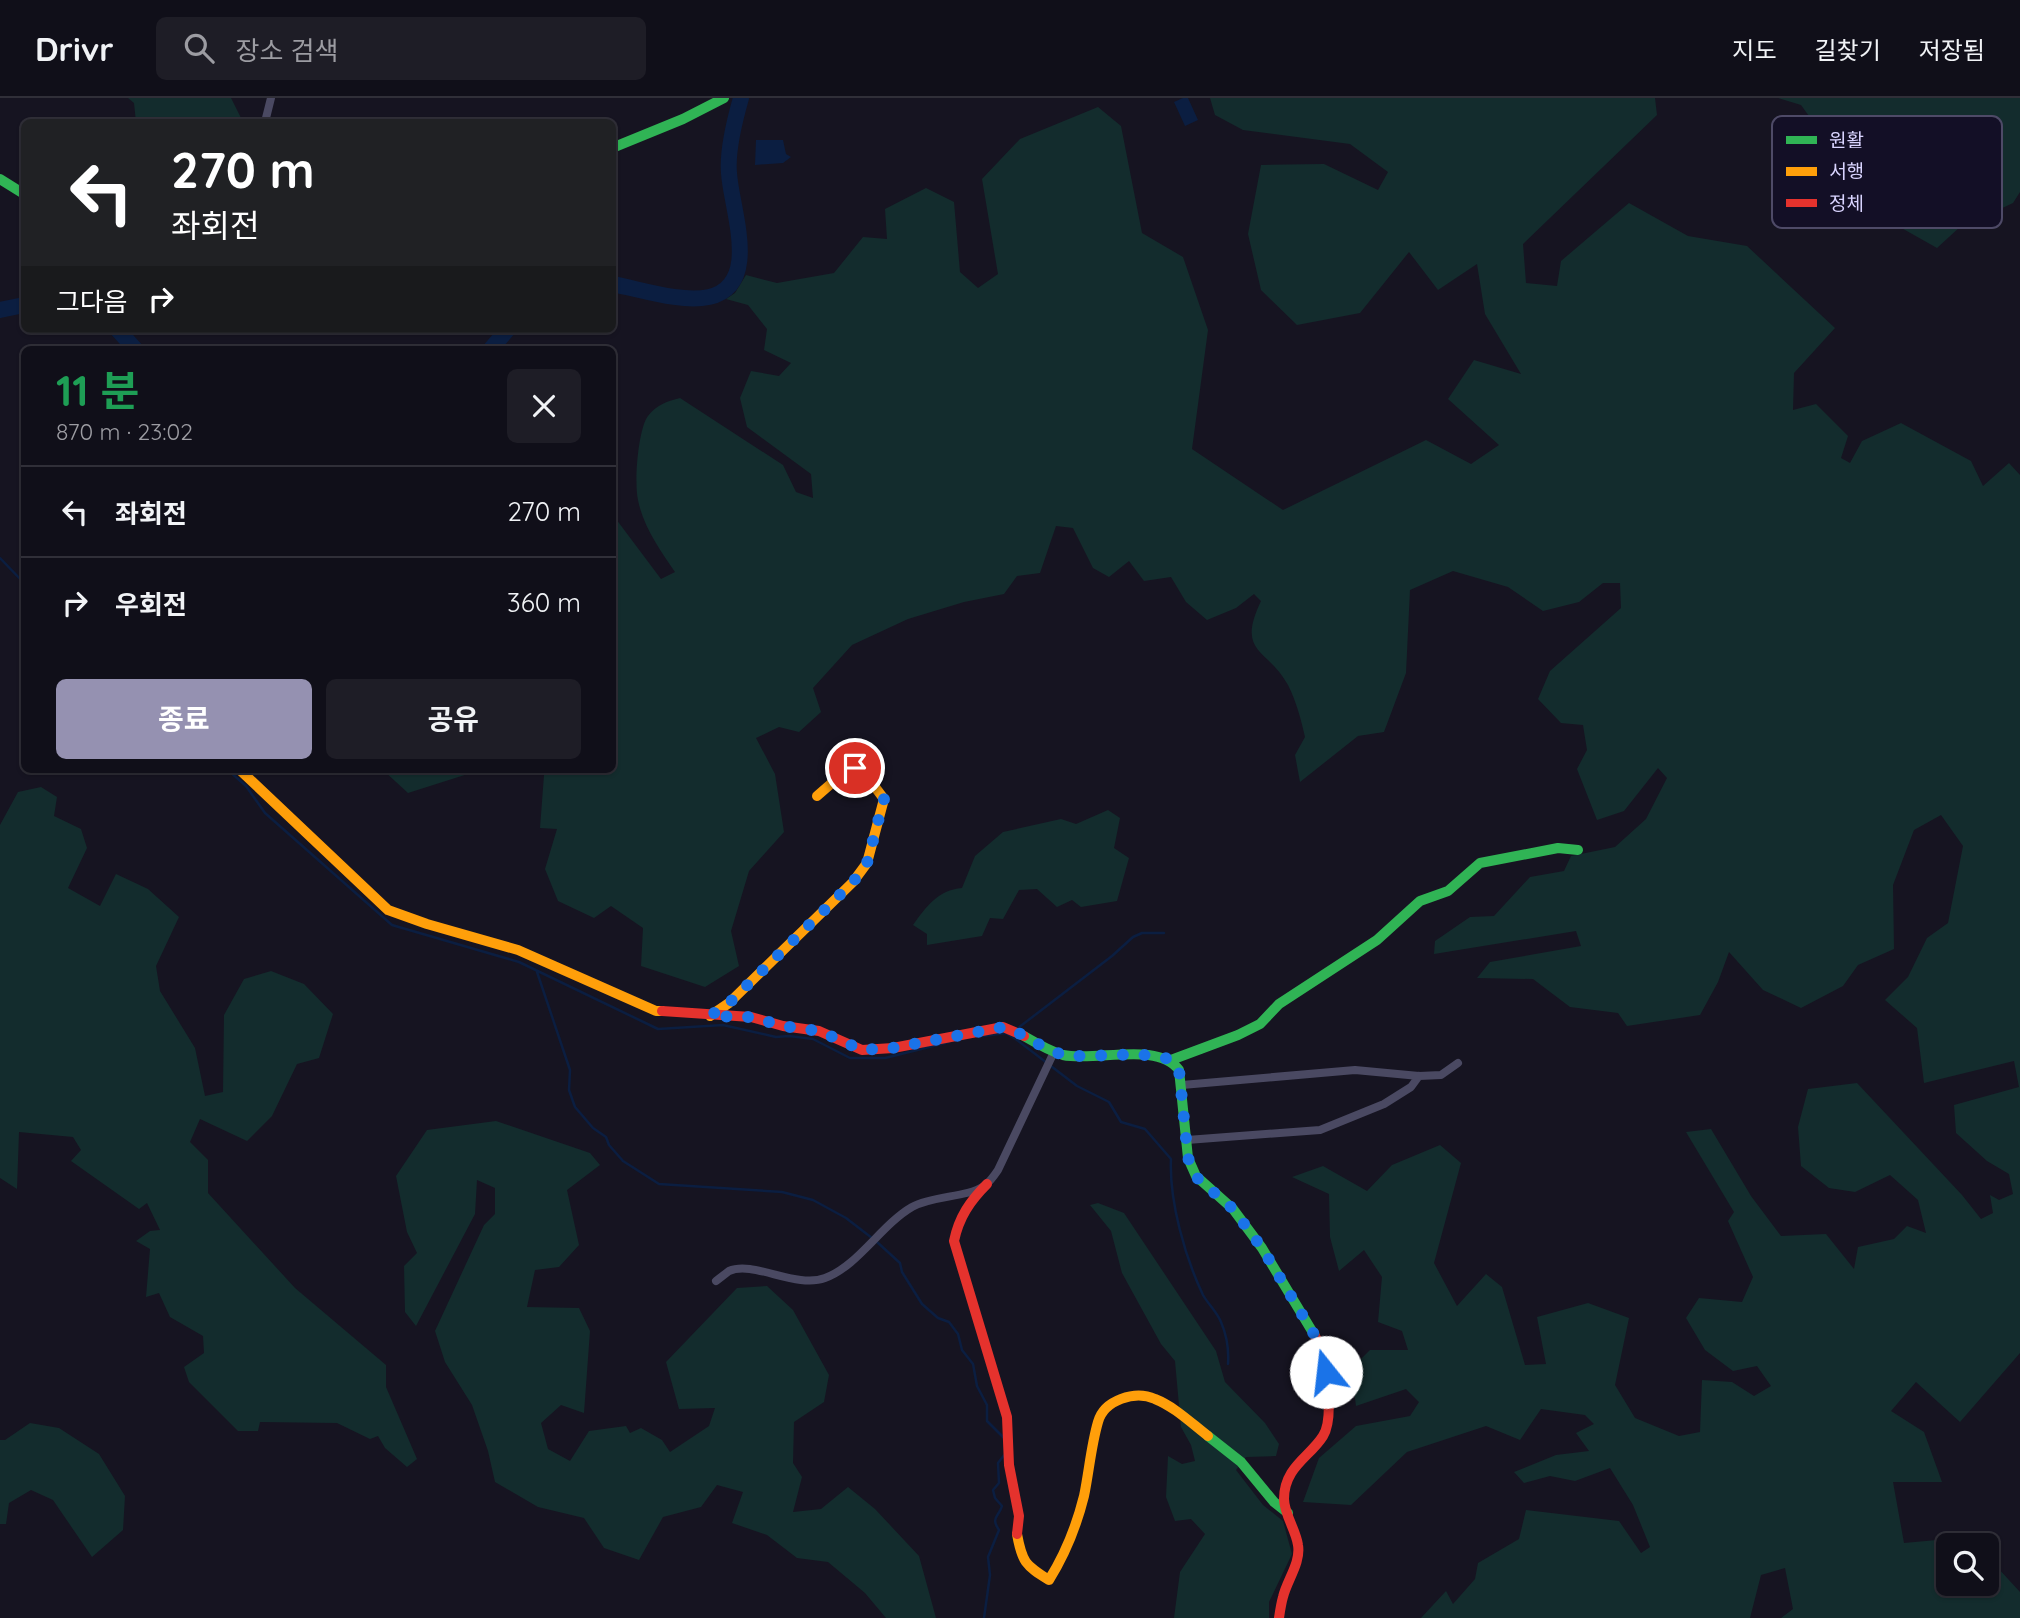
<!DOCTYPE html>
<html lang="ko">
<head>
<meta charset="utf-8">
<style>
	:root { --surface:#100f19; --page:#1e1d26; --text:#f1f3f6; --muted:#9c9ca2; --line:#302f38; --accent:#9591b1 }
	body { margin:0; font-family:Quicksand,"Noto Sans KR",sans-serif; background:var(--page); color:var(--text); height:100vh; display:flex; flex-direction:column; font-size:26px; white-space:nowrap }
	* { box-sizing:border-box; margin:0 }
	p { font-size:23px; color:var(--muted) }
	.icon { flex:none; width:38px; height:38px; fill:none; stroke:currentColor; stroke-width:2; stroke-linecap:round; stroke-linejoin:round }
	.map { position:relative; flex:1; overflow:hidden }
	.details { position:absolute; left:21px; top:248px; width:595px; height:427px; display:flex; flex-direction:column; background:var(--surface); border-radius:10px; box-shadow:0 2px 5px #0004,0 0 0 2px var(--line) }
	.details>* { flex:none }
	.top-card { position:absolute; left:21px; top:21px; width:595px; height:214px; border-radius:10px; box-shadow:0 2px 5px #0004,0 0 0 2px var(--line); background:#202124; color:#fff; overflow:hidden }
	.buttons { position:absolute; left:1936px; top:1435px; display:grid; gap:14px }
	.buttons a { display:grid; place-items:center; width:63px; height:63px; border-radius:10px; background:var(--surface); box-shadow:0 2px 5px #0004,0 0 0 2px var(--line); font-size:35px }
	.pin { position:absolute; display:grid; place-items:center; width:60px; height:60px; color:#fff; margin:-30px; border:4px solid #fff; border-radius:50%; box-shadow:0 2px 7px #0007 }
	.me { position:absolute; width:77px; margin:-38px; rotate:344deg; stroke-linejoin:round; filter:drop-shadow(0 0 5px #0008) }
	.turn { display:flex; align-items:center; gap:24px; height:147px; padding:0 35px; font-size:32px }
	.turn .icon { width:91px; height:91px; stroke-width:2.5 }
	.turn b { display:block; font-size:49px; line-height:60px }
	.then { display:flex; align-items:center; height:66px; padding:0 35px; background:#0003; gap:14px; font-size:26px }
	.round { display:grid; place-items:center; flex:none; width:74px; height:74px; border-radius:10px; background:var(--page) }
	.summary { display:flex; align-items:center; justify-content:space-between; height:119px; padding:0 35px }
	h1 { font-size:42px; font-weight:700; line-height:52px; color:#1e9e55 }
	.button { display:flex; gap:14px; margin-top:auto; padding:14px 35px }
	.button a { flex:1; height:80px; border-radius:10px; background:var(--accent); color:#fff; font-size:28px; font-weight:700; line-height:80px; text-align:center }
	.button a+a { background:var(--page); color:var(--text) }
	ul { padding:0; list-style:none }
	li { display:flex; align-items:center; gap:21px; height:91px; padding:0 35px; border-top:2px solid var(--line) }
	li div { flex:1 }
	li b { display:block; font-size:26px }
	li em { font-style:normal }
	header { display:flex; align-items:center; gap:42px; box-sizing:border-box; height:98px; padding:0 35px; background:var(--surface); border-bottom:2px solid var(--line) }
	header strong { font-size:33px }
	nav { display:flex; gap:38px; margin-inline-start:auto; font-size:24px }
	.search { width:490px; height:63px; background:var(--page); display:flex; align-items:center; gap:18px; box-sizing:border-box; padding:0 24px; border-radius:10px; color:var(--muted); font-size:26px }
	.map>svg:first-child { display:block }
	.green { fill:#132c2d }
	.water { fill:#0b1e41 }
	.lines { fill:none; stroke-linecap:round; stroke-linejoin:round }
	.stream { stroke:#0b1e41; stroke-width:2.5 }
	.river { stroke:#0b1e41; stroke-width:16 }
	.street { stroke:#4a4962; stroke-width:8 }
	.fast { stroke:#30b455; stroke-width:10 }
	.slow { stroke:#ff9f0a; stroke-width:10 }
	.jam { stroke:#e5322d; stroke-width:10 }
	.route { stroke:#1a73e8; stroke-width:12; stroke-dasharray:0 21.6 }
	.key { fill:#130f26; stroke:#4e4a67; stroke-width:2 }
	.key-label { font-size:19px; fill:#d9d4ff }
</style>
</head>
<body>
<header>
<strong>Drivr</strong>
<div class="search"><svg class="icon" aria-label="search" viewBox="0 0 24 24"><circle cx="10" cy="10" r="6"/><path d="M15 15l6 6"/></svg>장소 검색</div>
<nav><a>지도</a><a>길찾기</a><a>저장됨</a></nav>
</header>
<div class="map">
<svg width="2020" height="1520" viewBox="0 0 2020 1520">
	<rect width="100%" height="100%" fill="#161421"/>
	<path class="green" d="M128,0H231L243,24H136L134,5Z
		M1210,0H1655L1657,17L1523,146L1526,185L1557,188L1561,163L1629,105L1688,138L1747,148L1835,230L1794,275L1793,312L1816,306L1848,338L1841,360L1850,365L1862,343L1901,325L1971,363L1983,388L2009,365L2020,377V1255L1960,1324L1916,1284L1891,1313L1924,1334L1942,1384H1893L1904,1445L1970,1439L1978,1447H1948V1486H1986V1457L2020,1494V1520H1781L1793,1511L1785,1470L1761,1477L1750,1520H1421L1446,1493L1453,1506L1475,1481L1478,1465L1519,1441L1526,1412L1619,1423L1641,1455L1650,1449L1633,1407L1610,1370L1575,1383L1550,1378L1524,1385L1514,1374L1556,1357L1589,1353L1576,1335L1594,1326L1585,1317L1541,1311L1520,1342L1486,1328L1407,1354L1351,1407L1303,1404L1319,1360L1356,1328L1410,1318L1419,1304L1406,1291L1356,1308L1351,1271L1370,1252H1408L1402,1233L1378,1224L1382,1179L1364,1152L1339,1173L1330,1139L1329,1096L1292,1079L1323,1068L1367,1093L1392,1067L1440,1047L1461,1065L1434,1165L1457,1208L1486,1176L1502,1189L1525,1267L1546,1266L1537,1219L1588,1205L1629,1220L1615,1287L1635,1320L1679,1338L1700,1334L1702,1282L1732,1284L1754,1298L1771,1288L1757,1268L1733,1273L1705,1252L1686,1220L1699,1200L1742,1204L1753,1179L1728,1123L1734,1114L1686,1034L1711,1031L1751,1098L1781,1138L1826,1136L1854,1171L1858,1149L1894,1141L1907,1128L1926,1135L1918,1102L1890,1077L1855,1094L1829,1090L1801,1068L1798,1029L1808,991L1857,985L1962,1097L1981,1121L1993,1115L1990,1097L1999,1102L2013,1096L2009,1076L1987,1063L1956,1035L1954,1007L2019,989L2014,963L1924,985L1917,930L1885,902L1908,879L1927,840L1948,825L1963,748L1941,717L1914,732L1893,787L1894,851L1858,867L1843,888L1801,910L1763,892L1729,854L1718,884L1700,917L1627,928L1618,915L1570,909L1533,881L1477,880L1490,864L1581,848L1576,833L1434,856L1435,843L1470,819L1494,818L1530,779L1564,773L1571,758L1615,749L1646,721L1667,680L1658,670L1624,713L1597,722L1577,671L1587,652L1583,627L1561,625L1538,601L1550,573L1621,510L1620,485H1603L1579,504L1543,513L1508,489L1453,473L1410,492L1406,575L1384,634L1358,638L1300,684L1295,657L1305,639C1301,621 1296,603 1288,587C1267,549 1236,556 1261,503L1254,496L1236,510L1207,522L1186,504L1171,479L1144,483L1129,463L1109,479L1093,470L1073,430L1056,428L1040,475L1017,478L1004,496L964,504L908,521L852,547L813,590L821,614L799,634L779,629L756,640L775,676L784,734L749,773L731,833L739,868L705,889L641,868L643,830L611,808L594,820L558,803L545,771L557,731L540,730L544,677L551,672H612L613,420L616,421L661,481L675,474C660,452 643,428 638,402C634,385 638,331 648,318C656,307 668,303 680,300L783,367L796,394L813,400L811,376L747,329L740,300L751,273L779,278L791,265L764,252L767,231L748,207L726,201L735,195L746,177L777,185L834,175L863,139L887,141L885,111L926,90L954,104L960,174L978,190L998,176L982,81L1020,41L1098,9L1121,28L1142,135L1183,159L1208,232L1192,351L1283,412L1426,342L1471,366L1499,347L1448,301L1474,262L1521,276L1485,216L1477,166L1438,192L1409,154L1360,215L1297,227L1261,192L1248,136L1261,67L1324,66L1378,92L1388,74L1350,46L1243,32L1215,17Z
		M1778,0H2020V94L2013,105L1996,113L1985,106L1937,150L1882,119L1801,7Z
		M383,672H490L484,677L474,674L408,695Z
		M41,689L57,699L54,718L81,731L87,750L68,790L100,808L116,776L148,791L179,819L156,868L160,893L195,950L205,998L223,994L224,917L244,881L271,873L304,886L333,916L319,960L297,966L272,1018L247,1043L200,1021L190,1044L208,1062V1095L295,1190L386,1267V1289L417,1361L407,1369L385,1350L378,1338L370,1341L337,1325L260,1324L258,1333H238L189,1284L184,1269L204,1255L203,1238L170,1219L159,1195L146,1199L150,1151L136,1143L150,1133L160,1132L147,1105L139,1111L71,1063L81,1052L73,1039L19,1034L17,1091L0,1080V727L18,694Z
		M1108,712L1120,720L1114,750L1129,760L1117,803L1081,809L1072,802L1057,809L1037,791L1019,792L1003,821L990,820L982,838L927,847V836L913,827C926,809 938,792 962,790L975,758L1003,734L1061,721L1076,726Z
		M496,1023L590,1055L600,1067L567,1092L579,1147L559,1169L535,1172L527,1209L579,1210L590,1233L584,1315L561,1307L541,1325L548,1351L570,1363L589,1333L626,1328L630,1335L641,1330L662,1342L670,1354L709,1328L715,1310L679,1311L666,1264L737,1190L767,1188L793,1212L829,1277L824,1304L794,1324L793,1365L802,1379L793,1414L821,1411L848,1389L875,1411L919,1458L936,1520H886L865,1495L828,1464L797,1460L767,1437L732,1425L743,1394L717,1387L701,1409L663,1419L639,1462L604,1450L584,1420L538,1409L495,1384L488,1353L472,1307L445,1264L435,1233L484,1127L495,1116V1090L477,1082L475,1116L416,1228L405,1214L404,1168L417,1155L407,1134L396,1078L427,1032Z
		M1098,1105L1124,1115L1216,1253L1225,1284L1265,1325L1279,1346L1276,1358L1246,1359L1236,1372L1263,1407L1283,1423L1292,1456L1269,1504V1520H1174L1180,1474L1205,1436L1191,1421L1175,1423L1166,1399L1168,1358L1182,1366L1195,1363L1191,1347L1181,1329L1175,1263L1161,1246L1122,1175L1111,1133L1090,1107Z
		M30,1325L59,1330L99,1356L125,1398L123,1432L92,1459L53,1402L31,1392L9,1405L6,1426H0V1342H5Z"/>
	<path class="water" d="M1183,0H1188L1198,22L1185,28L1174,4Z
		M756,42H783L786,56L791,59L783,65L755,67Z"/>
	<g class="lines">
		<path class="stream" d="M0,460L24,485
			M228,672L246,688L265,715L392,827L519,864L658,931L723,927L776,939L789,938L813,941L850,960H885L949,944
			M537,874L570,972L569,992L575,1009L593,1030L606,1039L609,1047L623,1063L659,1086L782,1094L813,1102L846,1120L872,1140
			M1018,930L1112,858L1133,839L1142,835H1164
			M983,938L1006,935L1017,942L1077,988L1109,1004L1121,1024L1145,1031L1171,1061C1169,1103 1185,1159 1203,1197C1208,1206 1217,1214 1221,1224C1227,1238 1229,1252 1228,1266
			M877,1144L900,1165L902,1174L922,1206L938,1220L949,1224L958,1236L962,1252L973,1266L977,1288L987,1307V1323L1004,1340
			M984,1520L990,1477L988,1459L999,1432C990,1419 999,1419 1002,1408L995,1400L993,1392L999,1385L998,1365L1005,1356"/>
		<path class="river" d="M612,186C640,191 681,205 709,199C762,187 731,111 729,75C727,53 735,21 741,0
			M0,212L24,207
			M117,231L136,252
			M490,252L508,231"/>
		<path class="street" d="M265,24L271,0
			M1182,987L1355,972L1419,978L1441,977L1458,965
			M1187,1042L1320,1032L1384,1006L1411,989L1419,978
			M716,1183C720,1180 725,1176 729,1173C753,1162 796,1191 825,1180C858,1168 881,1127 912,1109C934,1097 966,1100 984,1088C990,1084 994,1078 998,1072L1054,954"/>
		<path class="fast" d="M612,50L683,21L724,0
			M0,81L24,96
			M1024,938C1036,945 1049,953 1063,957C1096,964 1158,943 1179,972L1188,1060L1196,1078L1233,1111L1262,1150L1315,1238
			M1171,962L1238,937L1260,926L1279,906L1377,842L1420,803L1448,793L1480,765L1558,750L1578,752
			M1208,1338L1241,1364L1274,1404L1288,1415"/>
		<path class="slow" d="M240,672L388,812L427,826L518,852L656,913H662
			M710,918L729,905L853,784L867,765L884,701L866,677L855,670L848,671L817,698
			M1017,1436C1022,1464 1025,1467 1049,1482C1064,1458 1077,1426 1084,1398C1089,1374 1091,1348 1098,1324C1104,1302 1135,1292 1155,1301C1175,1309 1191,1325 1208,1338"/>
		<path class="jam" d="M662,913L751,919L783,928L819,933L862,952L893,950L1003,929L1024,938
			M987,1086C970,1103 959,1119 954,1143L1007,1319L1009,1367L1019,1418L1017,1436
			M1279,1520C1280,1513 1281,1506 1283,1499C1287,1482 1301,1465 1298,1447C1296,1432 1284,1416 1284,1401C1284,1369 1310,1359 1323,1338C1335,1319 1326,1256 1315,1238"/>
	</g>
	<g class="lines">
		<path class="route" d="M855,670L866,677L884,701L867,765L853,784L729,905L710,918L751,919L783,928L819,933L862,952L892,950L1003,929C1029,936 1046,957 1074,958C1100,959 1145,953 1168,961C1173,963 1176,968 1179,972L1188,1060L1196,1079L1233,1111L1262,1150L1321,1248L1326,1274"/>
	</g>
	<rect x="1772" y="18" width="230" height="112" rx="10" class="key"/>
	<rect x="1786" y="38" width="31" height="8" fill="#30b455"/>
	<rect x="1786" y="69" width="31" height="9" fill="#ff9f0a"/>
	<rect x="1786" y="101" width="31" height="8" fill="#e5322d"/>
	<g class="key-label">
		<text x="1829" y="49">원활</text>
		<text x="1829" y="80">서행</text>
		<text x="1829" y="112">정체</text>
	</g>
</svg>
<div class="buttons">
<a><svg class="icon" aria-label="search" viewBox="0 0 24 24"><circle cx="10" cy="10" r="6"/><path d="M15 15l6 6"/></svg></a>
</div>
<div class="pin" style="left:855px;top:670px;background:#d93025"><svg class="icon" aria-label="arrive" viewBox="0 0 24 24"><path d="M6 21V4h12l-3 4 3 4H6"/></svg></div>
<svg class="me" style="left:1326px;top:1274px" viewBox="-20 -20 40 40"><circle r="19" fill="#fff"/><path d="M0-13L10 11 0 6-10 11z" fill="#1a73e8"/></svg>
<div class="top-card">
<div class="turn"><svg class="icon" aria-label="left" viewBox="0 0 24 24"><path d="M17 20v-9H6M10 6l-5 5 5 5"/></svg><div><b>270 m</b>좌회전</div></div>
<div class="then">그다음<svg class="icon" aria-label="right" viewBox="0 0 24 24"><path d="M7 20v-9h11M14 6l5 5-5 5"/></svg></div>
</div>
<section class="details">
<div class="summary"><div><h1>11 분</h1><p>870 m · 23:02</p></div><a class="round"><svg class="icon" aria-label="close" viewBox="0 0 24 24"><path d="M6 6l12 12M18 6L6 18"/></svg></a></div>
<ul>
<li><svg class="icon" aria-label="left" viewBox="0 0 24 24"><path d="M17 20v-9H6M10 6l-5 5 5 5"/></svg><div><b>좌회전</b></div><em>270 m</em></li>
<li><svg class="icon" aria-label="right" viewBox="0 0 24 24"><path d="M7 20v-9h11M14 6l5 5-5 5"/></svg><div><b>우회전</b></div><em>360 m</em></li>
</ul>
<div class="button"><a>종료</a><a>공유</a></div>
</section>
</div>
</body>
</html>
